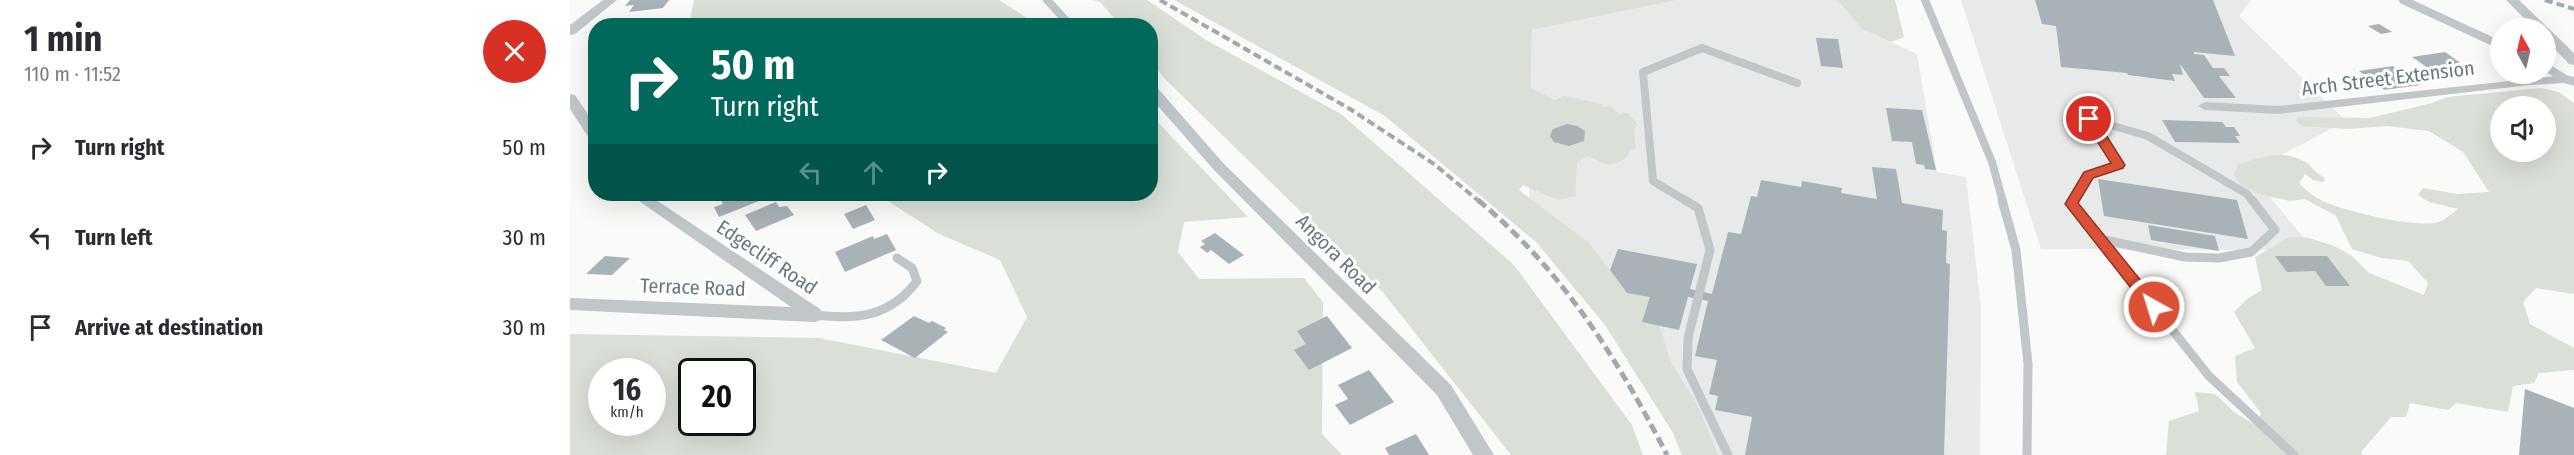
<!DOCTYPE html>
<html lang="en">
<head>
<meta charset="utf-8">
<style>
	:root { --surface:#fff; --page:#f7f7f7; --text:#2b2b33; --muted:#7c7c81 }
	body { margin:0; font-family:"Fira Sans Condensed",sans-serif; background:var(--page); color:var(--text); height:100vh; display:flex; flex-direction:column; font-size:22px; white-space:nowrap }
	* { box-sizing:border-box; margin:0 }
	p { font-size:20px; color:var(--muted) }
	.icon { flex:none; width:33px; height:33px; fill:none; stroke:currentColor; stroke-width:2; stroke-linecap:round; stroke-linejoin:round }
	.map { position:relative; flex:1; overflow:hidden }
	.panel { display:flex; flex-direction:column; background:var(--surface); width:570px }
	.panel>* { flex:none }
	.hud { position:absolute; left:18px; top:18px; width:570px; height:183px; border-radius:24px; box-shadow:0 6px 24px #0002; background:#00695c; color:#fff; overflow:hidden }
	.needle { width:39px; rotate:352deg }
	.tools { position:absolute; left:1920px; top:18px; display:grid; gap:12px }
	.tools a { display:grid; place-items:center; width:66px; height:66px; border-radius:50%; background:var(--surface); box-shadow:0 6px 24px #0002; font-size:30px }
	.speed { position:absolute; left:18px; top:358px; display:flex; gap:12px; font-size:30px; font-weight:700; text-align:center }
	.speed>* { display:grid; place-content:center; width:78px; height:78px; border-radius:50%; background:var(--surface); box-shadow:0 6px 24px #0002; line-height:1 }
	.speed small { font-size:15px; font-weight:400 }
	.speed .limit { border:3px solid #111; border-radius:9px; background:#fff; color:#111 }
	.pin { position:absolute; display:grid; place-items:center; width:51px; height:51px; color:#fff; margin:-26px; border:3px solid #fff; border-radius:50%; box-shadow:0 2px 6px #0007 }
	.me { position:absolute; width:66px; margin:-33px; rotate:321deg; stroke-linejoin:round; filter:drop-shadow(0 0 4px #0008) }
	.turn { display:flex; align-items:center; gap:21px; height:126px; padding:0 24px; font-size:27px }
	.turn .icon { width:78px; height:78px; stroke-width:2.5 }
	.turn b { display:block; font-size:42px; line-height:51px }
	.lanes { display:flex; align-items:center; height:57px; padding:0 24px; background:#0003; justify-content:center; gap:30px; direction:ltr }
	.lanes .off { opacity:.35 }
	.round { display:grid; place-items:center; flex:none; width:63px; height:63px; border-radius:32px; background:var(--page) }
	.summary { display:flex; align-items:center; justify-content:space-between; height:102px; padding:0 24px }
	h1 { font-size:36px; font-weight:700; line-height:45px }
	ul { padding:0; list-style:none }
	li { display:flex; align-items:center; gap:18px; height:90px; padding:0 24px }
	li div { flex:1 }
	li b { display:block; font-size:22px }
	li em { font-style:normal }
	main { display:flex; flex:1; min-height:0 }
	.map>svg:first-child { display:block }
	.built { fill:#e8eae9 }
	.green { fill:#dadfd7; fill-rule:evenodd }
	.building { fill:#a8b2b7 }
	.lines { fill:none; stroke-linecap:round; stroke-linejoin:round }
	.lane-far1 { stroke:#c1c6c9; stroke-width:8 }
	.lane { stroke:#c1c6c9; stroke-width:9 }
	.street { fill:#c1c6c9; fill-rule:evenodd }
	.rail-far1 { stroke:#a1a9ae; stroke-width:4; stroke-dasharray:8 4; stroke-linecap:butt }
	.rail { stroke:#a1a9ae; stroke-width:5; stroke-dasharray:10 5; stroke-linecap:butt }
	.route { fill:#dc5136; stroke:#8f3523; stroke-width:1.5 }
	.labels { text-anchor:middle; stroke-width:6; stroke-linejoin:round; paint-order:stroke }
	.street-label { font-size:20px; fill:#667881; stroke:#fff }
</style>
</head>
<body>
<main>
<section class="panel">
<div class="summary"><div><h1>1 min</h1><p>110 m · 11:52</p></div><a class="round" style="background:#d93025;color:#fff"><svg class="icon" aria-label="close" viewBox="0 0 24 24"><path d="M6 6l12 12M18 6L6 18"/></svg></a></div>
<ul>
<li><svg class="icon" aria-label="right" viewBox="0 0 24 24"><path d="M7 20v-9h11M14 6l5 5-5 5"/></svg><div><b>Turn right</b></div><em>50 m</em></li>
<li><svg class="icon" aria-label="left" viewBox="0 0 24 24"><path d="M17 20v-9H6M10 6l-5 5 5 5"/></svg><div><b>Turn left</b></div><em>30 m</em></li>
<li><svg class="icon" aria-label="arrive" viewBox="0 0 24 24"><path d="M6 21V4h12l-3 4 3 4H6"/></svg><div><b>Arrive at destination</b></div><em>30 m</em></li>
</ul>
</section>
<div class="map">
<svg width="2004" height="455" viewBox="0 0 2004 455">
	<rect width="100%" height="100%" fill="#fafaf8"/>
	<path class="built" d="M1107,0H1267L1292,29L1347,54L1367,172L1396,177L1411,308L1410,455H1142L959,207L962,30Z
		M1391,0H1681L1669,16L1776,121L1679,172L1744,250L1471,249Z"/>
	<path class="green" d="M124,0H429L468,25H119Z
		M523,0H577L636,40L771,114L944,265L1062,425L1073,455H941L812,291L596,80L581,62L580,26L550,25L530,2Z
		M604,0H1107L962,30L961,88L985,100L994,96L1032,104L1033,107L1041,106L1049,114L1058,113L1068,125L1064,130L1066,148L1059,150L1058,156C1040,170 1036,164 1017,156L1007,163L1005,196L988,200L953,185L949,190L1019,243L1057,293L1080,297L1100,360L1129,408L1148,455H1112L1103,433L1035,325L966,242L815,116Z
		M1267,0H1325L1334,37L1321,42L1292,29Z
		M1971,88L1989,92L2004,103V294L1966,288L1953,302L1960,324L2004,348V370L1969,373L1964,383L1943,386L1938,412L1886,403L1878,410L1840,403L1836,417H1821L1791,452L1793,455H1596L1599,421L1629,411L1625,392L1645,394L1664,412L1687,426L1691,413L1667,382L1665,356L1685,348L1664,312L1677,299L1692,290L1685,257L1720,237L1739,238L1764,246L1782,256L1799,273L1854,295L1858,283L1838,261L1811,258L1782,249L1766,216L1735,199L1720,201L1692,195L1672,186L1663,175L1669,164C1693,157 1714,148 1737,163C1743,168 1747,174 1755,178L1753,182L1743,180L1735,174L1729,183C1734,188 1740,194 1747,198C1766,210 1847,229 1869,222C1875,220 1883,213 1888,209L1859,202L1848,195L1853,188L1887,194L1919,192L1893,152L1859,131L1817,126L1778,129L1732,126L1726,121L1728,117L1800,118L1862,103L1877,97ZM1930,106H1976V152H1930Z
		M581,115L678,217L614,222L608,252L629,279L734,278L753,302L752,434L772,455H0V334L249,338L426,373L457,317L430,260L369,234L307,194H580ZM32,372H82V423H32ZM122,372H172V423H122Z"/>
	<path class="building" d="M60,0H99L93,8L59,12L64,5L55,6Z
		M1465,0H1643L1665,56L1624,52V54L1634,55L1643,68H1654L1660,76H1649L1666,98H1634L1610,64L1613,75L1602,74L1605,81L1558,75L1557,73L1491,67L1486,26L1472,24Z
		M1809,24L1822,32L1811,34L1798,26Z
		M1246,38L1268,39L1273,68L1251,66Z
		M1875,52L1892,64L1858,68L1842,57Z
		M1823,66L1850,85L1814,90L1789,71Z
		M1316,108L1352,110L1366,170L1355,169L1354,165L1346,164L1342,142L1322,141Z
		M1592,120L1652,122L1656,127H1664L1670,136H1665L1670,143L1605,142Z
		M997,124L1007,126L1015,131L1014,141L999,146L984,142L980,136L983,129Z
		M1302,167L1326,169L1332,203L1373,210L1372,230L1377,231L1376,263L1380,264L1374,455H1175L1182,417L1145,410L1148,396L1139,394L1147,360L1125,356L1138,301L1118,297L1109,330L1072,322L1080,297L1057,293L1040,270L1048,249L1127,264L1120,289L1142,294L1158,232L1171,234L1181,196L1187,197L1191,180L1231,187L1232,181L1272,188L1271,193L1307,199Z
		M1528,179L1667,200L1678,239L1534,216Z
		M147,194H191L194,199L149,217L144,207L153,204Z
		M206,202L209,207L217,206L224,215L186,231L175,215Z
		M296,205L305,220L283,229L274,214Z
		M1578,225L1645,236L1649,251L1581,240Z
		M645,233L674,255L659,264L641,250L637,253L630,247L635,244L631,241Z
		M317,234L326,250L275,272L265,252L303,236L304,239Z
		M35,256L60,258L42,275L16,274Z
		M1705,256H1757L1780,286H1756L1745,271L1717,272Z
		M344,316L359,323L362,321L376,328L374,330L378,332L345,358L311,340Z
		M757,316L782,348L739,370L724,350L736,344L727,331Z
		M799,370L824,402L780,425L765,405L778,399L768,385Z
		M1955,389L2004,408V455H1949Z
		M846,434L859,455H819L815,448Z"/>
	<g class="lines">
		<path class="lane-far1" d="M477,0L501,26
			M1355,0L1422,162L1433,202
			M1833,0L1930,45
			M1976,67L1995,79
			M1519,119L1578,136L1677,194L1683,202
			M1118,202L1083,181L1073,72L1132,48L1227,83
			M1503,202L1518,175L1548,165L1519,119"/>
		<path class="lane" d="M1115,200L1128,208L1140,250L1118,338L1117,369L1158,455
			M1432,200L1446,250L1458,364L1457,455
			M1504,200L1502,204L1639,376L1724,455
			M1530,239L1615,257L1649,258L1681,252L1705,230L1682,200
			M245,315C287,320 320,317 347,281L342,268L327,258"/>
		<path class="street" d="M33,0H47L5,34L0,35V25Z
			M1936,0H1949L2004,53V65L1999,64L1976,40V28H1964Z
			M1995,75L2004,77V86L1994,83L1960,85L1708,114L1635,110L1628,106L1635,102L1708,106Z
			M580,84L585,85L654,164L881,385L924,455H903L867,395L644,170L580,97Z
			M0,94L5,95L26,126V142L21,141L0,109Z
			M59,194H77L250,309L254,315L251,320L245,322L0,310V298L221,307Z"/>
		<path class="rail-far1" d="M590,0L780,109L864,164L910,202
			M1975,0L2004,9"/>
		<path class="rail" d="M908,200C993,271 1047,358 1097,455"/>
	</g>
	<path class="route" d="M1519,115L1524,116L1555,165L1553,168L1523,178L1508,203L1589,303L1592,307L1589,311H1579L1495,204L1514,172L1541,163L1513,119Z"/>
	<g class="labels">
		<g class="street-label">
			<text transform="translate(1818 78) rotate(-7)" y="7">Arch Street Extension</text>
			<text transform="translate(766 254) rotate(45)" y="7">Angora Road</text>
			<text transform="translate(197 257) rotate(34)" y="7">Edgecliff Road</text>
			<text transform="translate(123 287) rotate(2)" y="7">Terrace Road</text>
		</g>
	</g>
</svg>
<div class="tools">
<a><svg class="needle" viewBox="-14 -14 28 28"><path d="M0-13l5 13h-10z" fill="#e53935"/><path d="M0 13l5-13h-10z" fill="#7c7c81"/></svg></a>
<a><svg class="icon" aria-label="sound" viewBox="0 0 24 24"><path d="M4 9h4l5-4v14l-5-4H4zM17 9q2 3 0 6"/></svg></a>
</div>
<div class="speed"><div>16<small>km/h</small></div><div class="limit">20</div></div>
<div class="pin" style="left:1519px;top:119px;background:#d93025"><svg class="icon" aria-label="arrive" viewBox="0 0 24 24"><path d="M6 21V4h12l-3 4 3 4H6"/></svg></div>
<svg class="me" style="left:1584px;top:307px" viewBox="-20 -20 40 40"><circle r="17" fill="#dc5136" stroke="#fff" stroke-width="3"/><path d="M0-11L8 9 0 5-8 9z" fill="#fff"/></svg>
<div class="hud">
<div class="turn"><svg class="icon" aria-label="right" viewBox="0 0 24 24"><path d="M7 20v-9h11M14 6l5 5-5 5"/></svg><div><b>50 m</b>Turn right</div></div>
<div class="lanes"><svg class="icon off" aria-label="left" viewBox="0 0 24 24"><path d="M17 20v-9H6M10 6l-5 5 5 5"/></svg><svg class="icon off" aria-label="ahead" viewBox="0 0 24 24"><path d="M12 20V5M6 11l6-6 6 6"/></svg><svg class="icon" aria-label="right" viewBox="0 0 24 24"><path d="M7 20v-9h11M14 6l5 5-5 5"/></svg></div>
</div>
</div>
</main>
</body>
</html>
